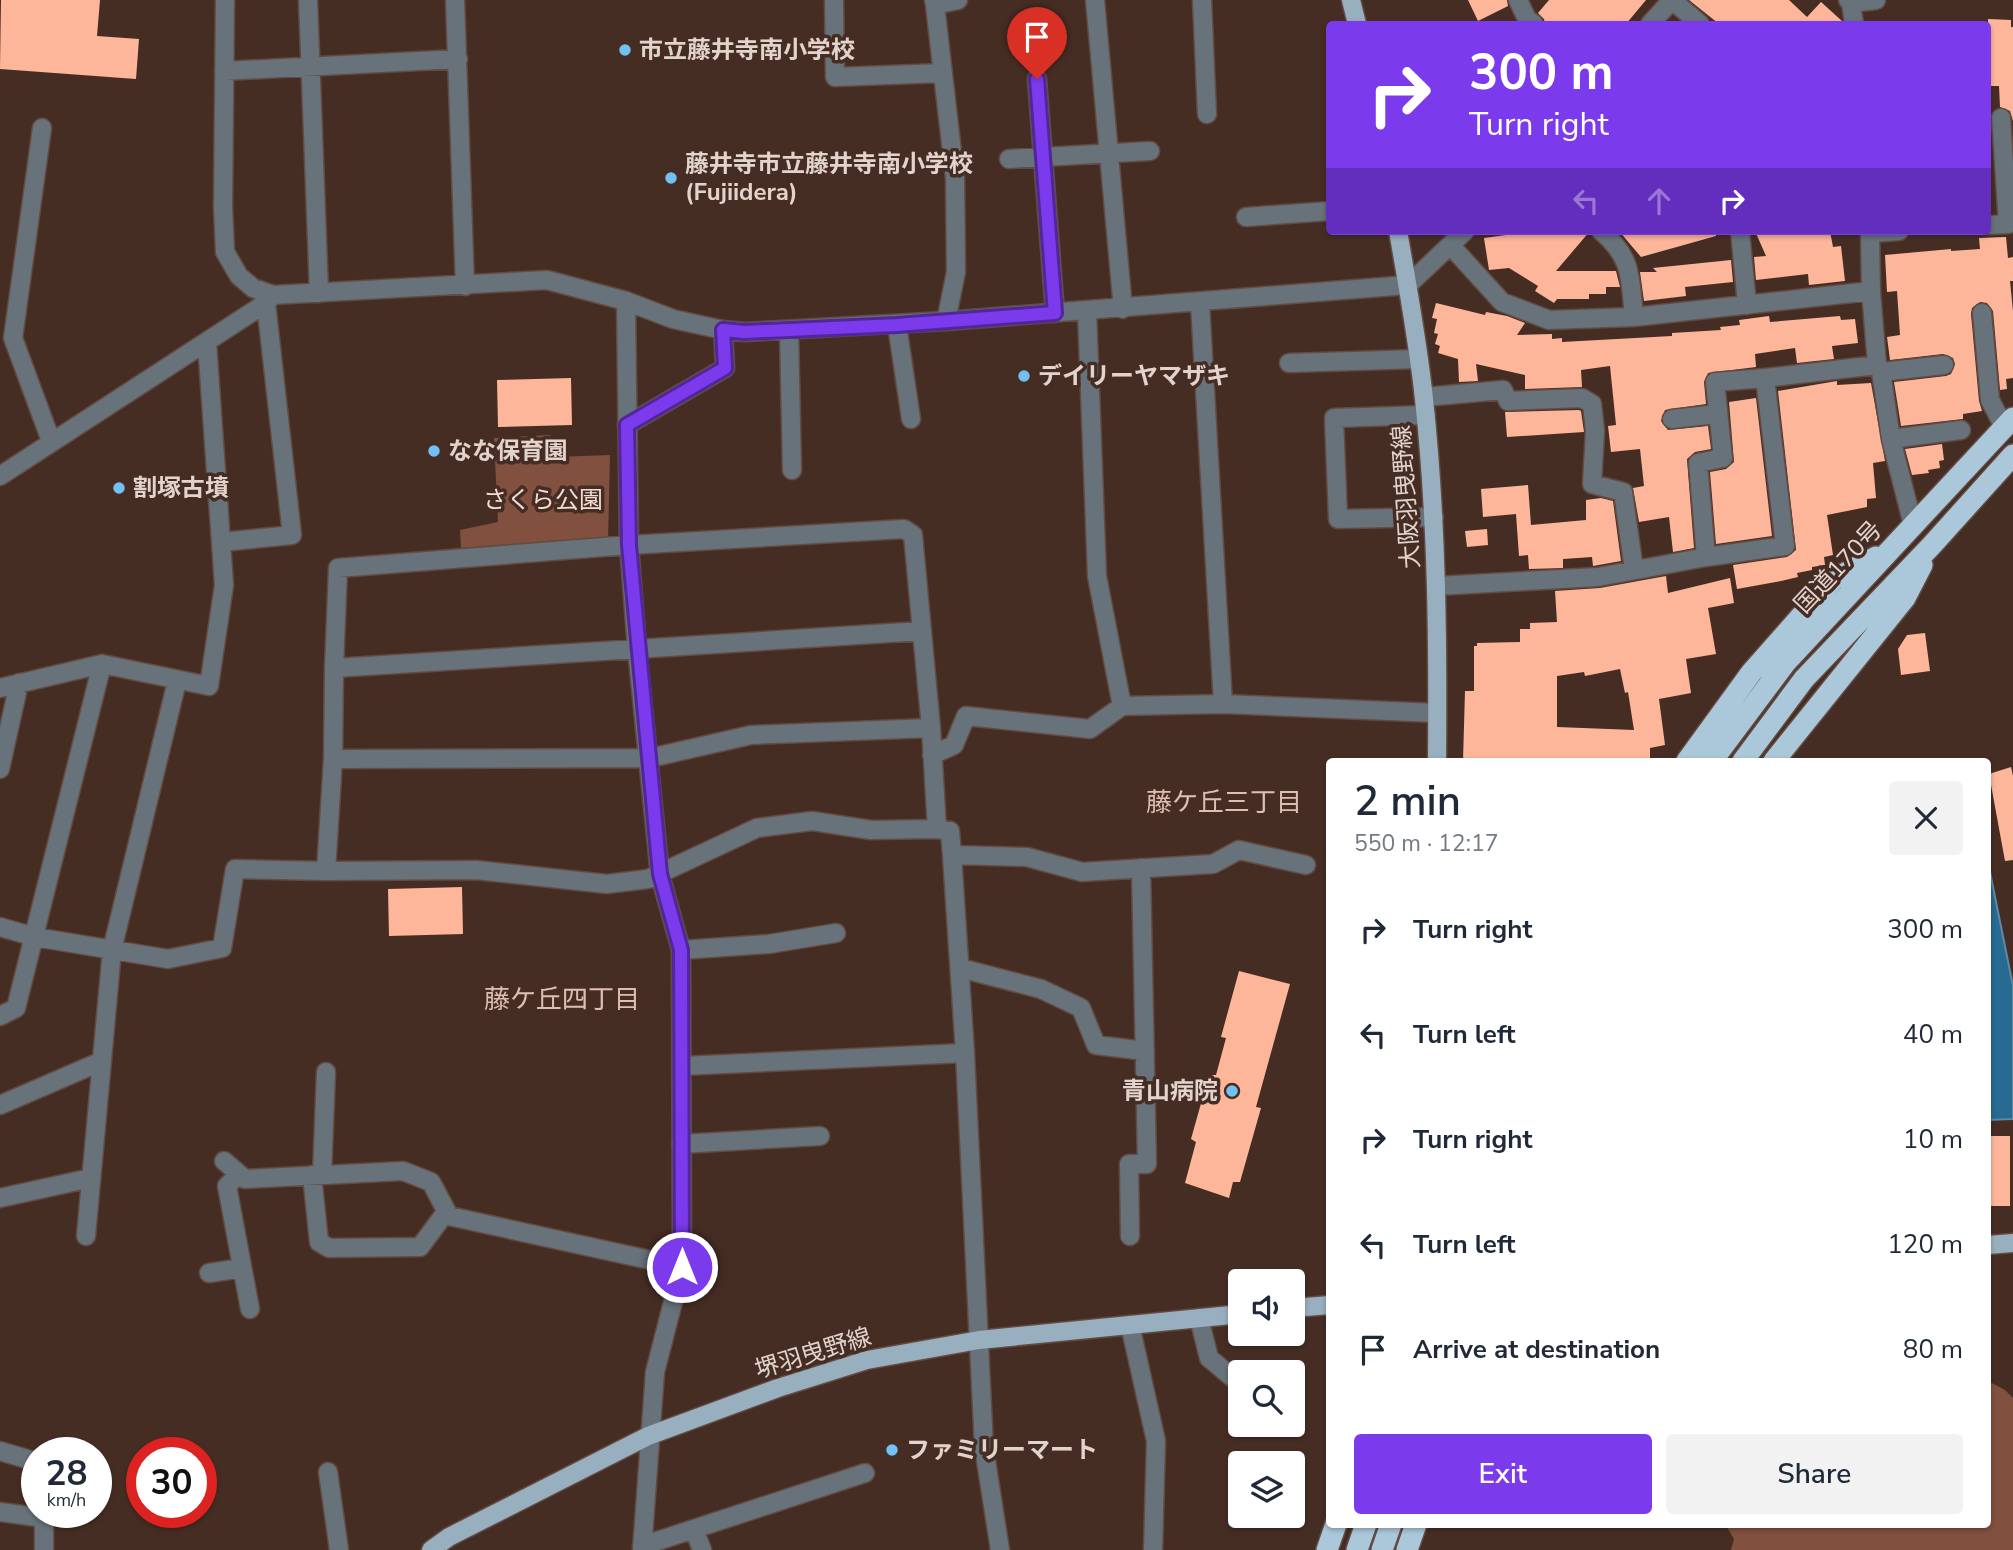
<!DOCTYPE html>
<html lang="en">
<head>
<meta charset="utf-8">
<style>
	:root { --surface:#fff; --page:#f2f2f3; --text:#1f2937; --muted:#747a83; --accent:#7c3aed }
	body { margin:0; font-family:"Nunito Sans","Noto Sans JP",sans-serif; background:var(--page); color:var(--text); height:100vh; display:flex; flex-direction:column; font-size:26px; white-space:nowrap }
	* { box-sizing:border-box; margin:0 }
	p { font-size:23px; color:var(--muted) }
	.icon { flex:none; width:38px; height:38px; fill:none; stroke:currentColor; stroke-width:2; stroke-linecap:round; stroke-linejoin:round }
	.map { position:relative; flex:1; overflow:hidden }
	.panel { position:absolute; left:1326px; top:758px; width:665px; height:770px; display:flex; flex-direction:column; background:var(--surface); border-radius:7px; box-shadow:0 2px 5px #0004 }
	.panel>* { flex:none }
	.banner { position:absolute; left:1326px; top:21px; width:665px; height:214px; border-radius:7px; box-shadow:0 2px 5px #0004; background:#7c3aed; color:#fff; overflow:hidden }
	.buttons { position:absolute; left:1228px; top:1269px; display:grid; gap:14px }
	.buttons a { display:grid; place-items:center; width:77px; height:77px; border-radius:7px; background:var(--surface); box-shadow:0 2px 5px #0004; font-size:35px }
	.speed { position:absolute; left:21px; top:1437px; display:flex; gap:14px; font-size:35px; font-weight:700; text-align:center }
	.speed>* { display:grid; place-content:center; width:91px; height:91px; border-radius:50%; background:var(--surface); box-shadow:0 2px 5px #0004; line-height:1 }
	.speed small { font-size:18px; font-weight:400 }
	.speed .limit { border:10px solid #d22; background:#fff; color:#111 }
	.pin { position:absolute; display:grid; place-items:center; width:60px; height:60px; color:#fff; margin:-72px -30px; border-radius:50% 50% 50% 0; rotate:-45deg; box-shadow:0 0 7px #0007 }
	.pin .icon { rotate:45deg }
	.me { position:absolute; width:77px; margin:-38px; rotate:0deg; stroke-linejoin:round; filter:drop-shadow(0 0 5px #0008) }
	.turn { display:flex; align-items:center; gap:24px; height:147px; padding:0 28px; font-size:32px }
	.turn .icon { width:91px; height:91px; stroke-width:2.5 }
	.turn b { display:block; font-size:49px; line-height:60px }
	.lanes { display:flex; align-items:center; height:66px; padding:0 28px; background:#0003; justify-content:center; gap:35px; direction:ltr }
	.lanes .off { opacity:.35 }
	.round { display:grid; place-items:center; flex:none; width:74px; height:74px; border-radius:7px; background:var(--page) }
	.summary { display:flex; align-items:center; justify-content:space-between; height:119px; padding:0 28px }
	h1 { font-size:42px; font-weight:600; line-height:52px }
	.cta { display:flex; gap:14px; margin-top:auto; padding:14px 28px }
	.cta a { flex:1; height:80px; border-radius:7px; background:var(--accent); color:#fff; font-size:28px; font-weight:600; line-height:80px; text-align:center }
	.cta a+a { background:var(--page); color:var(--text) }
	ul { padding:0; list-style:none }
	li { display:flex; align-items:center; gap:21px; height:105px; padding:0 28px }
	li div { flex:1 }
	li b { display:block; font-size:26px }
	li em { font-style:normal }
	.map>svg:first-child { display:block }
	.green { fill:#81503e }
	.water { fill:#276a92; stroke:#5f8aa4; stroke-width:2 }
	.building { fill:#feb69b; fill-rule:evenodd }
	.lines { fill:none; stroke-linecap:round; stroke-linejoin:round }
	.minor-casing { stroke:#624b42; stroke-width:21 }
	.major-casing { stroke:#624b42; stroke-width:21 }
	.highway-casing { stroke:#624b42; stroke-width:24 }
	.minor { stroke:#67727a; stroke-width:18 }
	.major { stroke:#98afbf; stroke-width:18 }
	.highway { stroke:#abc7da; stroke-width:21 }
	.route-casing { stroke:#51269a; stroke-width:18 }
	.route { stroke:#7c3aed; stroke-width:12 }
	.poi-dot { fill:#72c1f5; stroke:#462d24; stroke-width:2.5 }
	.labels { text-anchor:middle; stroke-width:7; stroke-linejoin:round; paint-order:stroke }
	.poi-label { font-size:24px; font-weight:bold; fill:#e3d3cd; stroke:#462d24; text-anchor:start }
	.street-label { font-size:24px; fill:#e3d3cd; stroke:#462d24 }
	.park-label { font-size:24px; fill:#f1ddd6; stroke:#462d24 }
	.neighbourhood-label { font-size:26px; fill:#debeb3; stroke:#462d24 }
</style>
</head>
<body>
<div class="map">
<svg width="2013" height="1550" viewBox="0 0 2013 1550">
	<rect width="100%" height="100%" fill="#462d24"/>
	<path class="green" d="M550,435L555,457L610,455L608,540L461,548L460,530L498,522L494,438Z
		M1988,1381L2005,1390L2013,1398V1550H1731L1734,1539L1725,1524H1988Z"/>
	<path class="water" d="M1988,862L2013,986V1119L1988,1120Z"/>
	<path class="building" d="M1,0H100L97,36L139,39L136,79L0,69Z
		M1468,0H1507L1508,6L1478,21Z
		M1549,0H1646L1626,24H1545L1544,19L1538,13Z
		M1689,0H1789L1807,17L1821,2L1842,21L1843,24H1719Z
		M1988,19L2011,20V27H2013V121L2010,111L2000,107L1999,86H1988Z
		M1536,231H1590L1556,271H1616L1620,287H1606V294H1589V299H1557L1554,303L1535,291L1538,286L1509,268L1489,270L1484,238Z
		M1619,231H1716V236L1641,257Z
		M1755,231H1830L1833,247L1841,246L1845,281L1809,285L1808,274L1756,280L1754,257L1766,256Z
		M2006,237L2008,258L2013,257V281H2010L2013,311V378L2006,379L2007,389L2000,390L1993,311L1987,303L1980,302L1972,308L1971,314L1979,401L1982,411L1963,414V419L1901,426L1894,382L1946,376L1951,374L1955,364L1953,358L1943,354L1890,360L1887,337L1900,335L1897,291L1887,292L1885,255L1951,249V251L1980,249L1979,238Z
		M1731,260L1733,282L1685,287L1686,296L1644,301L1640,272H1657L1653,268Z
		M1436,303L1485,315L1486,312L1507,316L1525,323L1517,335L1552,334V339L1562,338V342L1672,336V333L1721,330L1720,327L1740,325L1739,320L1769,316L1770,322L1840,316L1841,320L1855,319L1858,343L1832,346L1834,359L1797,363L1795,348L1755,354L1756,367L1708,373L1704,382L1706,404L1665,410L1661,421L1668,430L1708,426L1711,449L1695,452L1687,459L1694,548L1673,552L1669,517L1639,522L1633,488L1644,486L1640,449L1611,452L1608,426L1616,425L1610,366L1581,370L1582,387L1525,389V375L1476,364L1478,381L1459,382L1458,359L1438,353L1440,346L1435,344L1438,334L1434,333L1437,319L1432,318Z
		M571,378L572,425L498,427L497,380Z
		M1837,381V385L1871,383L1885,461L1873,463L1876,498L1867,499V507L1827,515L1833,555L1824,557L1825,565L1812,567V570L1797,573L1798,577L1781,581L1737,589L1733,565L1787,557L1796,550L1778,391Z
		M1756,398L1772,536L1716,544L1710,472L1726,469L1734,462L1729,402Z
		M1579,410L1581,411L1584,432L1507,437L1505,412Z
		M1942,444L1944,460L1939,461L1940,468L1928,470L1929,473L1912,475L1905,449Z
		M1528,485L1531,525L1586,520V500L1601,498L1613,501L1621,561L1593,566L1592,557L1563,559V568L1529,569L1528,555L1519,556L1516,514L1483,517L1481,489Z
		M1487,529L1488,545L1467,547L1465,531Z
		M1666,576L1668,593L1730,578L1734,603L1708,608L1716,654L1686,659L1691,693L1659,699L1665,745L1650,748V761L1571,758V761L1535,759V761H1463L1465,691H1474V646H1477V643L1520,642V629H1530V623L1557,622L1555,591L1600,588ZM1620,669L1625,693L1628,692L1634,730L1557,727V676L1584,672L1585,676Z
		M1925,633L1930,671L1901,675L1898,649L1907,635Z
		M2011,767L2013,776V860L2005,861L1989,774Z
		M462,887L463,934L389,936L388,889Z
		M1239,971L1290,984L1256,1107L1261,1108L1240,1182H1233L1229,1198L1185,1183L1196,1142L1191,1139L1209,1075H1216L1226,1038L1221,1037Z
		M1988,1136H2010V1206H1988Z"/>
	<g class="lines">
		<defs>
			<path id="minor" d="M225,0L223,207L225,252L239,276L253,288L273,295L547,280L626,301L673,319L723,330L744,332L946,321L1408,285L1465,231
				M308,0L319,293
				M455,0L465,286
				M834,0L835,77L943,73
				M934,0L935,5L958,0
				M1095,0L1123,309
				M1202,0L1207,114
				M1518,0L1527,19L1534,24
				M1848,0L1851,3L1854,24
				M1851,3L1876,0
				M935,5L955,178L956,272L946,321
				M1650,24L1672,0L1700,24
				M224,71L458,59
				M1037,79L1055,313
				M42,128L13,338L51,441
				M1009,159L1150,151
				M1246,217L1330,211
				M1988,225L2008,224L2001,118
				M1601,231C1633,258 1630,279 1634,317
				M1740,231L1747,305
				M1870,231L1871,291L1877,365L1881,372L1891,439L1913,525
				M1870,233L1899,231
				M1451,246L1502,302L1549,320L1634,317L1871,291
				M626,301L629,545L637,649L660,875L681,950L682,1267L655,1372L642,1550
				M1200,303L1223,704
				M1087,311L1097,576L1122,706
				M1982,313L1990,400L2004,427
				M897,325L911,419
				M789,330L792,470
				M1289,363L1419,359
				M1881,372L1944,365
				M1424,397L1503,390L1508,401L1582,398L1592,404L1595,431L1592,484L1623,492L1634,570
				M1426,415L1334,418L1338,519L1434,517
				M1672,419L1717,414
				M627,425L725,368L723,330
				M1891,439L1961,430
				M0,476L266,303L273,295
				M222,542L292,535L266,303
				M1706,557L1698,463L1723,458L1715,382L1765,378
				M1436,586L1598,577L1706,557L1785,546L1765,378L1877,365
				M334,668L922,631
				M0,688L102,664L209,686L224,585L207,343
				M932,755L954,745L966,716L1090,729L1122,706L1223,704L1437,713
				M333,759L650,758L751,735L931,728
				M0,769L19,683
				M937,829L871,830L812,821L757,828L648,879L607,884L476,870L326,871L333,759L334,668L338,568L629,545L904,529L913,535L931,728L937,829L950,831L952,855L965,1053L984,1448L1000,1550
				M952,855L1027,857L1082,872L1213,864L1239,850L1306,865
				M0,927L35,937L168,959L222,948L235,869L326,871
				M681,950L769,944L836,933
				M960,968L1041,989L1081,1008L1096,1045L1145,1051
				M0,1016L16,1008L102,664
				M681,1066L965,1053
				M0,1105L102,1061
				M681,1144L820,1136
				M224,1161L245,1179L403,1171L431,1182L449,1216L682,1267
				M239,1174L227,1186L250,1309
				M312,1175L319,1242L329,1248L420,1247L446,1212
				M322,1175L326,1072
				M0,1198L91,1178
				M86,1236L112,950L177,681
				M1130,1236L1129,1164H1147L1141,868
				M209,1273L242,1268
				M1199,1318L1209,1358L1233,1378L1241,1379
				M1130,1325L1156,1441L1153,1550
				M0,1451L37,1462
				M328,1472L339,1550
				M0,1512L44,1518
				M694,1529L702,1550
				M642,1546L865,1473
				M44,1550V1512"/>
			<path id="major" d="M1351,0L1357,24
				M1398,231C1408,287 1418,343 1424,399C1437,520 1438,640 1437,761
				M1988,1245L2013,1243
				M1293,1308L1330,1305
				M431,1550L449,1537L648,1436L778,1388L867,1360L979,1340L1241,1314"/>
			<path id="highway" d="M1687,761L1751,673L1834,579L1876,557
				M1712,761L1786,662L2013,418
				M1743,761L1804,679L1932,545L2013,455
				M1774,761L1905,598L1922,565
				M1327,1550L1336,1524
				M1357,1550L1366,1524
				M1382,1550L1391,1524
				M1407,1550L1416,1524"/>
		</defs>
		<use href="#minor" class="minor-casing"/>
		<use href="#major" class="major-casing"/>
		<use href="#highway" class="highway-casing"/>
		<use href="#minor" class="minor"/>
		<use href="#major" class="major"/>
		<use href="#highway" class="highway"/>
	</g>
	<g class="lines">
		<defs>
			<path id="route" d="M682,1267L681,950L660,874L629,545L627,425L725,368L723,330L744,332L897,325L1055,313L1037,79"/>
		</defs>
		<use href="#route" class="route-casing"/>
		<use href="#route" class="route"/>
	</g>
	<g class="poi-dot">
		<circle cx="625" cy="50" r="7"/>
		<circle cx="671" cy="178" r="7"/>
		<circle cx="1024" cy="376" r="7"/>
		<circle cx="434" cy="451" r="7"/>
		<circle cx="119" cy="488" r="7"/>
		<circle cx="1232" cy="1091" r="7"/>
		<circle cx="892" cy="1450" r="7"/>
	</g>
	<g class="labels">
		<g class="poi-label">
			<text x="639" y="58">市立藤井寺南小学校</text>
			<text x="685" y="172">藤井寺市立藤井寺南小学校<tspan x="685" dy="28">(Fujiidera)</tspan></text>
			<text x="1038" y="384">デイリーヤマザキ</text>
			<text x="448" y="459">なな保育園</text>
			<text x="133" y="496">割塚古墳</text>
			<text x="1218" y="1099" text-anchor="end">青山病院</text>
			<text x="906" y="1458">ファミリーマート</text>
		</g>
		<g class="street-label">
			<text transform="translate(1406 497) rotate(-94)" y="8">大阪羽曳野線</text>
			<text transform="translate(1838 567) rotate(-47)" y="8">国道170号</text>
			<text transform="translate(813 1353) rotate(-17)" y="8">堺羽曳野線</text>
		</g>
		<g class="park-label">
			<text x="543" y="508">さくら公園</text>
		</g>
		<g class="neighbourhood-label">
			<text x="1224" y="811">藤ケ丘三丁目</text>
			<text x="562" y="1008">藤ケ丘四丁目</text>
		</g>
	</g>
</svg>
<div class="buttons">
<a><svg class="icon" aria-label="sound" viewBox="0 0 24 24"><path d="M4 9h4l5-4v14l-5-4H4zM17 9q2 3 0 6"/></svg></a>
<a><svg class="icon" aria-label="search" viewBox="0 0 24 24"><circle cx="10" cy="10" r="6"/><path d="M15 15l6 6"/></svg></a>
<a><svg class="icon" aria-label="layers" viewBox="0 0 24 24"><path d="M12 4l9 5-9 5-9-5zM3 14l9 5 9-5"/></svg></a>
</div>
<div class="speed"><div>28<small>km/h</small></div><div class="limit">30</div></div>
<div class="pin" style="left:1037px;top:79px;background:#d93025"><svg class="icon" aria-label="arrive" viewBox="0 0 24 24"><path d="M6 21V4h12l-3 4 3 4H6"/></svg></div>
<svg class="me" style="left:682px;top:1267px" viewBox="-20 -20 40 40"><circle r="17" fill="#7c3aed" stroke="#fff" stroke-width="3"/><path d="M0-11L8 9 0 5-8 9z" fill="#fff"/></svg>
<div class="banner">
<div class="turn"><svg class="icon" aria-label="right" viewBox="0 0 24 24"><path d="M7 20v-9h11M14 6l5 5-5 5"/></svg><div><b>300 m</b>Turn right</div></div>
<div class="lanes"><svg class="icon off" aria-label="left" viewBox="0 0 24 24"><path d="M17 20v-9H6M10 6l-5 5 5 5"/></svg><svg class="icon off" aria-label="ahead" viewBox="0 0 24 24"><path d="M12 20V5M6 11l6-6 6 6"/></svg><svg class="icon" aria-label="right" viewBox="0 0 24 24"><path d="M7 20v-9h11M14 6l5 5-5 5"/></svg></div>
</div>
<section class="panel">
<div class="summary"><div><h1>2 min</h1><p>550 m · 12:17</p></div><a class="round"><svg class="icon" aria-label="close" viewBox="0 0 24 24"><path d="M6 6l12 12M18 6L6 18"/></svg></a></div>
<ul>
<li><svg class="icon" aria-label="right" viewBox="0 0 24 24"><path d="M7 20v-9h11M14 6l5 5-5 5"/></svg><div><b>Turn right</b></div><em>300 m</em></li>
<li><svg class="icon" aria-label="left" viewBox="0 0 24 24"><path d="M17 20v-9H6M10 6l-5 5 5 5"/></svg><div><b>Turn left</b></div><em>40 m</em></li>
<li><svg class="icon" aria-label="right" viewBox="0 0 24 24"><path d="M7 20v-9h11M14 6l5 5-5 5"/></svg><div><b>Turn right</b></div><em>10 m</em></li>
<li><svg class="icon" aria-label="left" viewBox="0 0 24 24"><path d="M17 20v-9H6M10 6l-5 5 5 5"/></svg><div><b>Turn left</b></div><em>120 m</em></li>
<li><svg class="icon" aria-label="arrive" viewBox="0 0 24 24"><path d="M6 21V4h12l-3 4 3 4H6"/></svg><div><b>Arrive at destination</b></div><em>80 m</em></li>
</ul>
<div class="cta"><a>Exit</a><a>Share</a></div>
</section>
</div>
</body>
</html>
